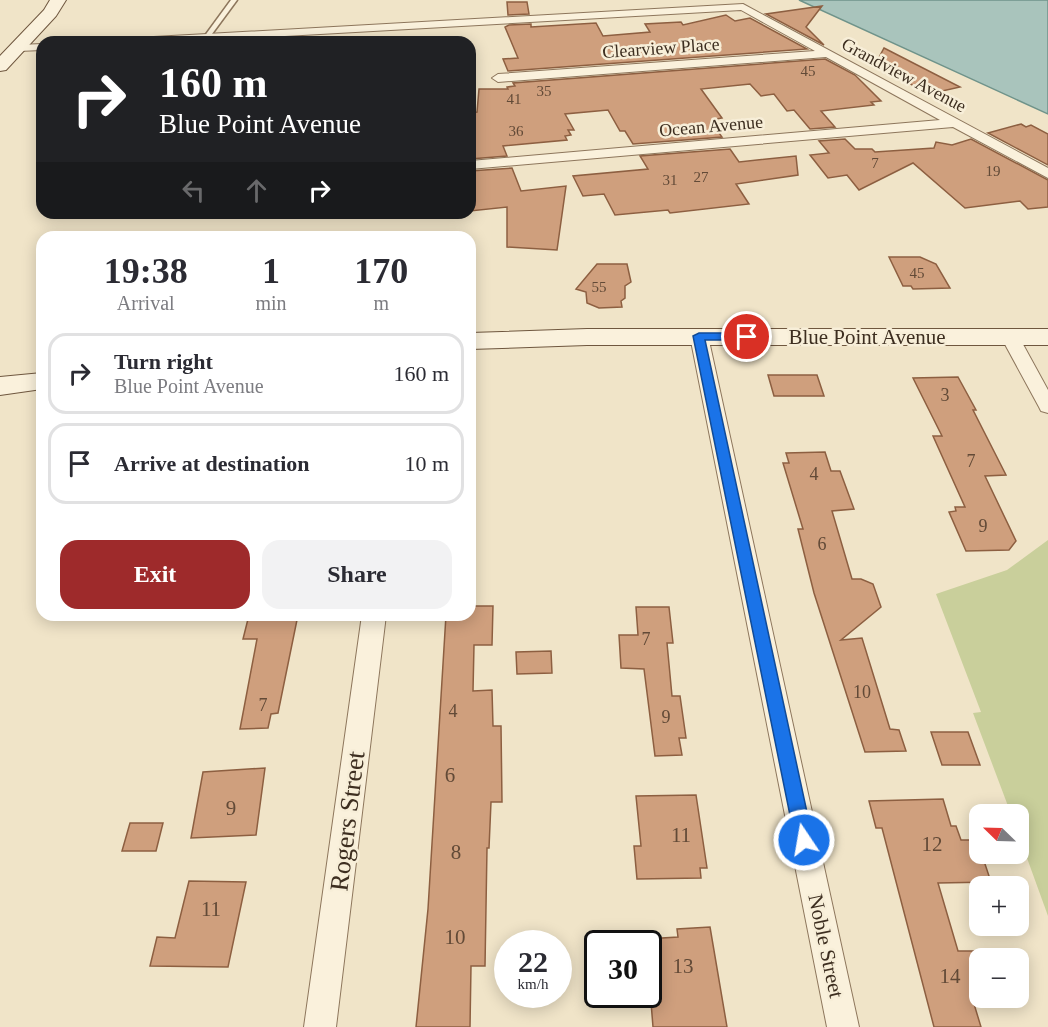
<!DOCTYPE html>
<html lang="en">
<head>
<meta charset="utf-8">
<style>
	:root { --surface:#fff; --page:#f2f2f3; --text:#2b2b33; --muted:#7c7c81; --line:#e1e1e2; --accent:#9e2a2b }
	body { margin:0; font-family:Georgia,serif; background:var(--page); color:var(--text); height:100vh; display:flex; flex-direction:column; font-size:22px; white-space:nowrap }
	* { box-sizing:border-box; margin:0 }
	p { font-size:20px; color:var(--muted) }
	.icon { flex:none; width:33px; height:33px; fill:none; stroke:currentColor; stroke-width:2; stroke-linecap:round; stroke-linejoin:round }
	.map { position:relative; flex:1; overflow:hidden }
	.side { position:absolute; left:36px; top:231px; width:440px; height:390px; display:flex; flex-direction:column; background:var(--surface); border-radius:18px; box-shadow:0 3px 15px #0003 }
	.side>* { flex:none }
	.banner { position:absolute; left:36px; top:36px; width:440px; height:183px; border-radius:18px; box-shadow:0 3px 15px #0003; background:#202124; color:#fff; overflow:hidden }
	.needle { width:39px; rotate:293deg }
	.buttons { position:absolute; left:969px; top:804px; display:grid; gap:12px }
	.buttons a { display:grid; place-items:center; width:60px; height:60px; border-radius:12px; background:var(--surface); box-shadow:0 3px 15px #0003; font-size:30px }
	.speed { position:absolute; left:494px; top:930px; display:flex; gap:12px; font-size:30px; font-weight:700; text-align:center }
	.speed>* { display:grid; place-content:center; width:78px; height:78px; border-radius:50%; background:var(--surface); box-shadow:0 3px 15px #0003; line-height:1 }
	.speed small { font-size:15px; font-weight:400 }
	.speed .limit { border:3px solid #111; border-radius:9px; background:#fff; color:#111 }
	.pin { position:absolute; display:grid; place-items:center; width:51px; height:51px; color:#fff; margin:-26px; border:3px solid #fff; border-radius:50%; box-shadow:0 2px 6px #0007 }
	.me { position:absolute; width:66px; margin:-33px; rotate:348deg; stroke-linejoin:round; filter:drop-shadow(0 0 4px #0008) }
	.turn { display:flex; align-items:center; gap:21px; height:126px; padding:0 24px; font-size:27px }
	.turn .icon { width:78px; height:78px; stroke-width:2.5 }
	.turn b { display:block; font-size:42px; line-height:51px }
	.lanes { display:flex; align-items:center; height:57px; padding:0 24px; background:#0003; justify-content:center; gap:30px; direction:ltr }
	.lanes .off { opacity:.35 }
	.eta { display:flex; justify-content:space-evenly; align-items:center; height:102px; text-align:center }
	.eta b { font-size:36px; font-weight:800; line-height:42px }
	.cta { display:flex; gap:12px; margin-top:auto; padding:12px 24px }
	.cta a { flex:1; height:69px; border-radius:18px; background:var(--accent); color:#fff; font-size:24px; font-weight:800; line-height:69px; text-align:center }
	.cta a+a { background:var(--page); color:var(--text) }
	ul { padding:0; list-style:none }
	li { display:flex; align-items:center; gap:18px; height:81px; margin:0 12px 9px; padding:0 12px; border:3px solid var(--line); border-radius:18px }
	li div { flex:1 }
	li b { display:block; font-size:22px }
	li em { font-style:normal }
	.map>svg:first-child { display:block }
	.green { fill:#c9cf9b }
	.water { fill:#a9c4bc; stroke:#6f938a; stroke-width:1.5 }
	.building { fill:#cf9f7d; stroke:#8d5f41; stroke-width:1.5 }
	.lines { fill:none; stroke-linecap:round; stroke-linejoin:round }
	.lane-casing { stroke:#8d765c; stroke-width:3 }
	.street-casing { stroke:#8d765c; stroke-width:2 }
	.secondary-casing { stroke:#6f573f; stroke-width:2 }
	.lane { fill:#faf1dc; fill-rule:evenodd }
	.street { fill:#faf1dc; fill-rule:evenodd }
	.secondary { fill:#faf1dc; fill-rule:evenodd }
	.route { fill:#1a73e8; stroke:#114b97; stroke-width:1.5 }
	.labels { text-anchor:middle; stroke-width:5; stroke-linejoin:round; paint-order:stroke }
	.far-number-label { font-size:15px; fill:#624a37 }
	.far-street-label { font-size:18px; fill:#3d2e20; stroke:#f7eed8 }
	.number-label { font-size:18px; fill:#624a37 }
	.street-label { font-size:21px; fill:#3d2e20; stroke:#f7eed8 }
	.near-number-label { font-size:21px; fill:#624a37 }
	.near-street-label { font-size:26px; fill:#3d2e20; stroke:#f7eed8 }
</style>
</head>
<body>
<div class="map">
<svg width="1048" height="1027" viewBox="0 0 1048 1027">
	<rect width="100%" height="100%" fill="#f0e4c8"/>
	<path class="green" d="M1048,540V916L1019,836L1018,814H1011L973,713L981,712L936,594L1007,570Z"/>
	<path class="water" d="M799,0H1048V114Z"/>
	<path class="building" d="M507,2H527L529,14L508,15Z
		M822,6L806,27L824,45L766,14Z
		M726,15L735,21L750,18L807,49L508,71L503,59L518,58L505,27L509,25L531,24V27L596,23L603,36L650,32L645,24L681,22L683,25Z
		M884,48L960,87L929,94L875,65Z
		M825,59L855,75L881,101L871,102L874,105L821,111L835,127L810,129L794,110L787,111L774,94L761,96L750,84L701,89L722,118L716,119L718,122L712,123L722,137L633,144L625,131H620L608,110L565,114L574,130H568L571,135L565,136L567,140L503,146L507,156L470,159V113L477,112L479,89H508L507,87L515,86L513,83Z
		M1021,124L1026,127L1031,125L1048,134V165L988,133Z
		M845,139L855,149H872L875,152L934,148L936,142L952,145L971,139L1048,180V207L1028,209L1020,201L965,208L913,163L859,190L847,175L828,178L810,155L829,153L819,141Z
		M730,149L739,162L796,156L798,175L736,184L749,204L670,213L668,210L615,215L604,194L583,196L573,176L648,169L640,156Z
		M512,168L521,191L566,186L557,250L507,247V207L470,211V171Z
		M889,257H920L936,264L950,288L913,289L911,286H903Z
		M597,264H627L631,282L625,286V298L621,301L622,307L599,308L587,303L586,292L576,289Z
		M768,375H817L824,396H774Z
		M958,377L976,410H973L1006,475L985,476L1016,541L1009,550L966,551L949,512L956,511L955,507H965L933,436H942L913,378Z
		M825,452L831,471H840L854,509L832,511L852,579H861L873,584L881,607L841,640L862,638L890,729L899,730L906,751L865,752L814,593L798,529H803L783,463H789L786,453Z
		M470,606H493L492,645H474L473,691L492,690L493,726H501L502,802H491L489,848H487L485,966H471L470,1027H416L428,909L446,615H470Z
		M636,607H669L673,643H667L672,696H680L686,738H679L682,755L655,756L644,669L621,668L619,635H638Z
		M249,615H298L278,713L271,714L268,728L240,729L257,639H243Z
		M551,651L552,673L517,674L516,652Z
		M931,732H968L980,765H942Z
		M265,768L256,835L191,838L203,772Z
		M696,795L707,868H700L701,878L637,879L634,846H641L636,796Z
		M943,799L951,826H956L961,840H977L991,882L938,883L958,951H980V994H971L981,1027H934L882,828H876L869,801Z
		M130,823H163L156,851H122Z
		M189,881L246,882L228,967L150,966L157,937L175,938Z
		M710,927L727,1027H653L646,939L678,937L677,929Z"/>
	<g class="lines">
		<defs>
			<path id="lane" d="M231,0H237L209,38H205L204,37Z"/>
			<path id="street" d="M743,4L1048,168V178L953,127L470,169V161L940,120L826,57L498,82L492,78L498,74L815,51L741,10L179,42H112L118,39Z
				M42,44V50L19,51L13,48L19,45Z
				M699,331L705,332L708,336L859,1027H827L690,336L693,332Z
				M1010,332L1016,333L1019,337L1048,390V413L1041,411L1039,407L1001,337L1004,333Z
				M362,615H386L336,1027H304Z"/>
			<path id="secondary" d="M50,0H66L56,16L6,70L0,71V56L44,10Z
				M587,329H1048V345H587L470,349V333Z
				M42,373V389L0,395V377Z"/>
		</defs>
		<use href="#lane" class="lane-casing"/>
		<use href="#street" class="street-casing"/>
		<use href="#secondary" class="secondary-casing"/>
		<use href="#lane" class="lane"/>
		<use href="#street" class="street"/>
		<use href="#secondary" class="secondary"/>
	</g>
	<path class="route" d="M699,333H747L752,337L747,340H705L813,840L810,847L804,849L798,847L795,840L693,336Z"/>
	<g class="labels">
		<g class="far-number-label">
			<text x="808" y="76">45</text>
			<text x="544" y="96">35</text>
			<text x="514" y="104">41</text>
			<text x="516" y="136">36</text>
			<text x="875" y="168">7</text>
			<text x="993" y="176">19</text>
			<text x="701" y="182">27</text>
			<text x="670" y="185">31</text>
			<text x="917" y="278">45</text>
			<text x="599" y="292">55</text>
		</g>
		<g class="far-street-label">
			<text transform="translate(661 48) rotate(-4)" y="6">Clearview Place</text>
			<text transform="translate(904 75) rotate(28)" y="6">Grandview Avenue</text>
			<text transform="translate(711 126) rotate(-5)" y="6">Ocean Avenue</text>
		</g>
		<g class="number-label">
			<text x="945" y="401">3</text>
			<text x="971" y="467">7</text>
			<text x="814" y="480">4</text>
			<text x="983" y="532">9</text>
			<text x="822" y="550">6</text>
			<text x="646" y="645">7</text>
			<text x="862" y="698">10</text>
			<text x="263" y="711">7</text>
			<text x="453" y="717">4</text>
			<text x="666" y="723">9</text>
		</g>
		<g class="street-label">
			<text x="867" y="344">Blue Point Avenue</text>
			<text transform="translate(826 946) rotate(78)" y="7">Noble Street</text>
		</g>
		<g class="near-number-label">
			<text x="450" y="782">6</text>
			<text x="231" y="815">9</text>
			<text x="681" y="842">11</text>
			<text x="932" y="851">12</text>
			<text x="456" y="859">8</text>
			<text x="211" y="916">11</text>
			<text x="455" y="944">10</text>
			<text x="683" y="973">13</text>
			<text x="950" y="983">14</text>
		</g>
		<g class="near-street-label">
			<text transform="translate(347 821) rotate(-83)" y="9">Rogers Street</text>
		</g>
	</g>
</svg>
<div class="buttons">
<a><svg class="needle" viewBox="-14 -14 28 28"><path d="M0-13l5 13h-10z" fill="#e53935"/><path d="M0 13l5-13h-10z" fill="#7c7c81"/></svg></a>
<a>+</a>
<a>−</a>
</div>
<div class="speed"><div>22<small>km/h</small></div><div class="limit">30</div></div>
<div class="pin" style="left:747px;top:337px;background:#d93025"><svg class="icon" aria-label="arrive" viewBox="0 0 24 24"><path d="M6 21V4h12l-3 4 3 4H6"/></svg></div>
<svg class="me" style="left:804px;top:840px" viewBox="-20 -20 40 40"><circle r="17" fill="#1a73e8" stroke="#fff" stroke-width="3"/><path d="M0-11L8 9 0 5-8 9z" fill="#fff"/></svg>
<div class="banner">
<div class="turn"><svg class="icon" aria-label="right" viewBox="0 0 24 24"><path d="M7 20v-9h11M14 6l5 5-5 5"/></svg><div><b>160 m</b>Blue Point Avenue</div></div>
<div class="lanes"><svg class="icon off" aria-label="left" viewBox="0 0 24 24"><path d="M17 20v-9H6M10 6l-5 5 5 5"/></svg><svg class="icon off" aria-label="ahead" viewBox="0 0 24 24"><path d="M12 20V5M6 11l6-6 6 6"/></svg><svg class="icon" aria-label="right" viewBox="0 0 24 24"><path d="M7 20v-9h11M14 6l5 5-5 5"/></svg></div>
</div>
<section class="side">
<div class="eta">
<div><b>19:38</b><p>Arrival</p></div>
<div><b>1</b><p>min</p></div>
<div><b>170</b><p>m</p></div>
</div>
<ul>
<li><svg class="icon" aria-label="right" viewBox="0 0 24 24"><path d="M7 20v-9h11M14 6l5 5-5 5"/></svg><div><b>Turn right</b><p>Blue Point Avenue</p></div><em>160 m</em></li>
<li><svg class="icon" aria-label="arrive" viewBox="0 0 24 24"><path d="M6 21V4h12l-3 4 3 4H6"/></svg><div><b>Arrive at destination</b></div><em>10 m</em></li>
</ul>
<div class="cta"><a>Exit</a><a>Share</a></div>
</section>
</div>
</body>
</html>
